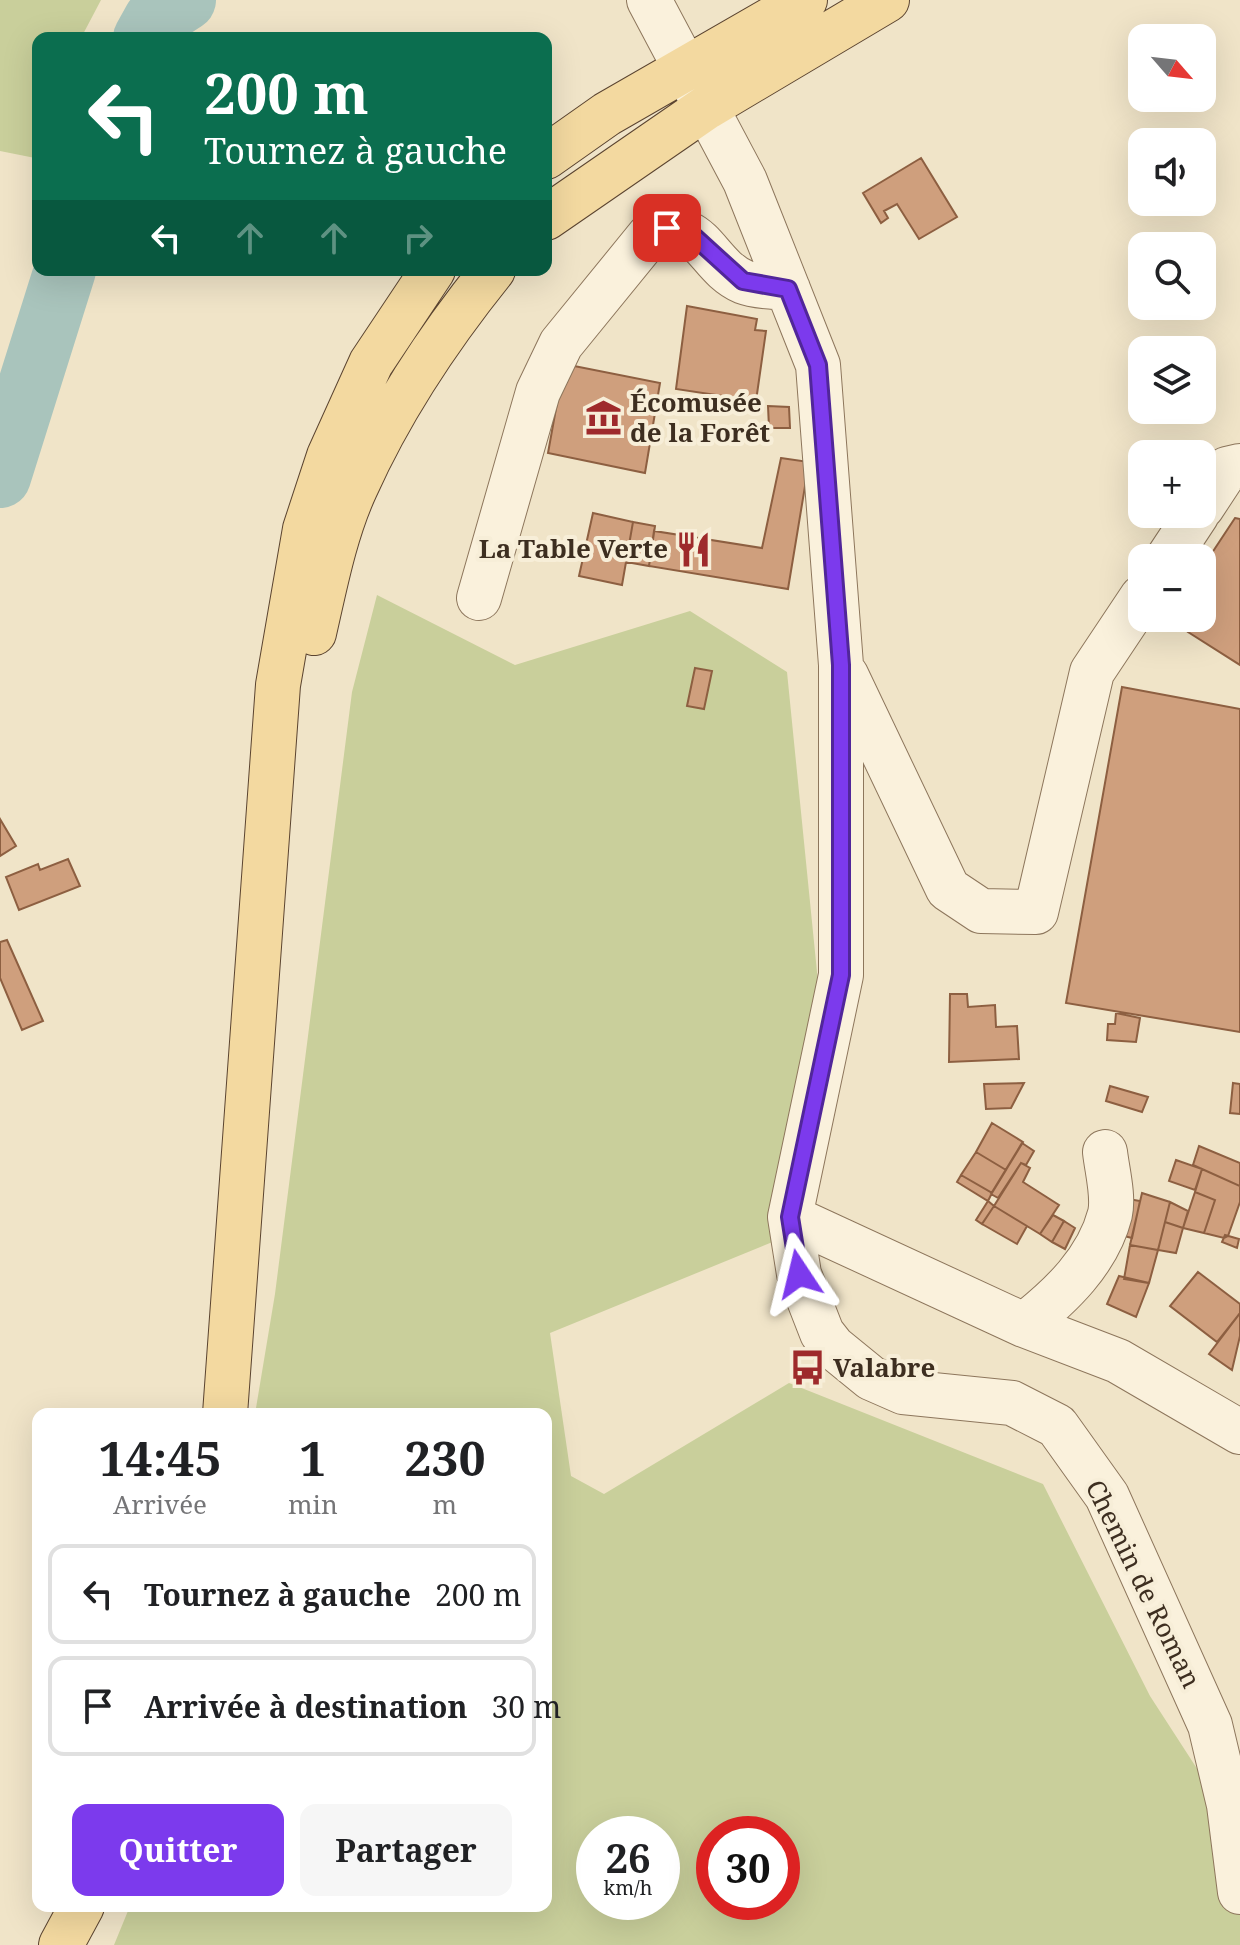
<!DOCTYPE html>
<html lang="fr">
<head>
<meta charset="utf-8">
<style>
	:root { --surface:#fff; --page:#f6f6f6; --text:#202124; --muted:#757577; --line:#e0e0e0; --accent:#7c3aed }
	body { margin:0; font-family:"Noto Serif",serif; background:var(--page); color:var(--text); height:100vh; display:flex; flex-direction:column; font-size:30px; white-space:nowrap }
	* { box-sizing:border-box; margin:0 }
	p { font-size:26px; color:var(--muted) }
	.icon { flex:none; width:44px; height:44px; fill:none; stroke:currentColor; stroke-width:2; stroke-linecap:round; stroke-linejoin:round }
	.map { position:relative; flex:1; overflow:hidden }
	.side { position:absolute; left:32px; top:1408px; width:520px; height:504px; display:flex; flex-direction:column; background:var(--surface); border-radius:16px; box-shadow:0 8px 32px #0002 }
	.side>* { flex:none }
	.banner { position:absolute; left:32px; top:32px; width:520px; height:244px; border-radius:16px; box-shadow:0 8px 32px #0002; background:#0b6e4f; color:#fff; overflow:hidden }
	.needle { width:52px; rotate:118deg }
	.controls { position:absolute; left:1128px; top:24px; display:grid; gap:16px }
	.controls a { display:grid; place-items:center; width:88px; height:88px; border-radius:16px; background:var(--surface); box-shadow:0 8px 32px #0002; font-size:40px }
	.speed { position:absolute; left:576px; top:1816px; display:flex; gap:16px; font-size:40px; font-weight:700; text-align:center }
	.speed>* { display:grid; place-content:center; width:104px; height:104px; border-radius:50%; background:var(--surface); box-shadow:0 8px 32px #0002; line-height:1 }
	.speed small { font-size:20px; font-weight:400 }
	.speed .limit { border:12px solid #d22; background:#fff; color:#111 }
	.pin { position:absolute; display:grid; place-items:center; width:68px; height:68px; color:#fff; margin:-34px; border-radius:16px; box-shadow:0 4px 12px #0006 }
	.me { position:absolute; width:88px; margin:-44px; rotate:350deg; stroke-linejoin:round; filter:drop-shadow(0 0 6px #0008) }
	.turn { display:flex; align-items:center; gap:28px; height:168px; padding:0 40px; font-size:36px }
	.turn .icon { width:104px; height:104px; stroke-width:2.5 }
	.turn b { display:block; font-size:56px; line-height:68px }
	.lanes { display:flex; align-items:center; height:76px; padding:0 40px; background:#0003; justify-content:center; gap:40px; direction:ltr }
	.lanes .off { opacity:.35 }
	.eta { display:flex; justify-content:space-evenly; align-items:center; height:136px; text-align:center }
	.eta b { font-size:48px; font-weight:700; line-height:56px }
	.primary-button { display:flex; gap:16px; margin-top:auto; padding:16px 40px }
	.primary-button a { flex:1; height:92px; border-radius:16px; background:var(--accent); color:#fff; font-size:32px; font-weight:700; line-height:92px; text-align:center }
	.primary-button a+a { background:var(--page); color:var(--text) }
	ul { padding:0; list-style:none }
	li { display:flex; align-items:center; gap:24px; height:100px; margin:0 16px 12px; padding:0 24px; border:4px solid var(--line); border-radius:16px }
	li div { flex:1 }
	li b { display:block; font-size:30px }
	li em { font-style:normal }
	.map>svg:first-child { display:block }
	.green { fill:#c9cf9b; fill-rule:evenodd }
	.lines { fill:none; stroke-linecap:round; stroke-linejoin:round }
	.river { stroke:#a9c4bc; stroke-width:62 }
	.building { fill:#cf9f7d; stroke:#8d5f41; stroke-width:2 }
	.minor-casing { stroke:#8d765c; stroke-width:46 }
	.major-casing { stroke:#5b4430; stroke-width:46 }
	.minor { stroke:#faf1dc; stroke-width:44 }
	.major { stroke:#f3d9a0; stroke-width:44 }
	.route-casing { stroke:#51269a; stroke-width:20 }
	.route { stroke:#7c3aed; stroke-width:14 }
	.labels { text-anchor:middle; stroke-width:8; stroke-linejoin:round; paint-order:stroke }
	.poi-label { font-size:26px; font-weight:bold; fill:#3d2e20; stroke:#f7eed8; text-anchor:start }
	.street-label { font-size:26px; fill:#3d2e20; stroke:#f7eed8 }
</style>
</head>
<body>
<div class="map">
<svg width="1240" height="1945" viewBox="0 0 1240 1945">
	<rect width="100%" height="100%" fill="#f0e4c8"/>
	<path class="green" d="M0,0H101L81,38H38L35,158L0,151Z
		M377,595L515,665L690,611L787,672L819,992L775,1241L550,1333L571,1476L604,1494L789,1383L1043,1484L1150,1696L1240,1835V1945H114L130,1906H546V1414H255L275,1294L352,692ZM594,1834H662V1902H594ZM714,1834H782V1902H714Z"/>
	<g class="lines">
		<path class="river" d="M144,38L154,20L185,0
			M0,477L65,270"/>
	</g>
	<path class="building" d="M921,158L957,217L919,239L897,204L884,211L888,218L881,223L863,193Z
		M687,306L757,319L755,330L766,331L756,401L676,389Z
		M564,364L660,383L645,473L548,453Z
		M768,406L789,407L790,428H769Z
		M781,458L809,462L788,589L649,566L654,531L762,548Z
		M593,513L633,522L622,585L579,576Z
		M1235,518L1240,519V665L1188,632L1193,625L1183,618H1202V568Z
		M633,522L655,526L649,566L626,562Z
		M695,668L712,671L704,709L687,706Z
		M1122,687L1240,709V1032L1066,1003Z
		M0,819L16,846L0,856Z
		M68,859L80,886L19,910L6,877L38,864L40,870Z
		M7,940L43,1021L22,1030L0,978V942Z
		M950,994H967L968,1007L995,1005L996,1027L1017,1026L1019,1059L949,1062Z
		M1116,1013L1140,1018L1136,1042L1107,1040L1108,1024H1115Z
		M1024,1083L1011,1108L986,1109L984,1084Z
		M1233,1083L1240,1084V1114L1230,1113Z
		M1110,1086L1148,1097L1142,1112L1106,1101Z
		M992,1123L1023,1142L1006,1170L976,1152Z
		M1022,1143L1034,1151L1026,1165L1021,1163L998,1198L991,1194Z
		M1199,1146L1240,1163V1186L1193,1165Z
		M976,1152L1006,1170L992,1193L961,1175Z
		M1176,1160L1202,1169L1195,1190L1169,1181Z
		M1021,1163L1030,1168L1023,1182L1059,1205L1040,1234L994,1206Z
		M1202,1169L1240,1186V1202L1228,1236L1224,1238L1204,1233L1215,1200L1195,1192Z
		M961,1175L992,1193L988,1201L957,1182Z
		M1195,1192L1215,1200L1204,1233L1183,1228Z
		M1142,1193L1170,1202L1158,1250L1130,1245Z
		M1123,1198L1140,1201L1132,1238L1116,1234Z
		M988,1201L994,1206L982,1224L976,1220Z
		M1170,1202L1188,1211L1183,1228L1165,1222Z
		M994,1206L1027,1226L1017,1244L982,1224Z
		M1053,1215L1064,1221L1052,1242L1040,1234Z
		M1064,1221L1075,1228L1065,1249L1052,1242Z
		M1165,1222L1183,1228L1176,1253L1158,1250Z
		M1225,1235L1239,1239L1237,1248L1222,1242Z
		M1130,1245L1158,1250L1149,1283L1124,1279Z
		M1198,1272L1240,1304V1313L1217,1342L1170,1306Z
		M1119,1276L1149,1283L1136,1317L1107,1304Z
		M1240,1313V1336L1232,1370L1209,1354Z"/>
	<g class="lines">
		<defs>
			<path id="minor" d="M649,0L745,181L818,365L841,665V975L790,1217L799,1274L822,1333L833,1347L871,1378L903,1392L1012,1403L1057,1426L1107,1496L1210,1725L1229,1805L1240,1892
				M1202,507L1227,469L1240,466
				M1168,558L1197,514
				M479,598L538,392L561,344L649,236C703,213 704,265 744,282C756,287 775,286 788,289
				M846,675L948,889L981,911L1036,912L1092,672L1142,597
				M790,1217L1024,1325C1061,1296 1098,1261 1110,1214C1114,1196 1107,1170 1105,1152
				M1024,1325L1118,1361L1240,1432"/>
			<path id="major" d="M546,157L607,114L805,0
				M546,218L707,107L887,0
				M314,633C325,585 335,532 356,487C391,409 439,337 493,270
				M225,1414L278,685L305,529L329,456L371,363L433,270
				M61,1945L82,1906"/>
		</defs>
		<use href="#minor" class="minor-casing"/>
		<use href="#major" class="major-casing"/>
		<use href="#minor" class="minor"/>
		<use href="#major" class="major"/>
	</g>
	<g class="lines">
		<defs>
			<path id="route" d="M667,228L689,232L743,281L788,289L818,365L841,665V975L790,1217L799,1274"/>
		</defs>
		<use href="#route" class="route-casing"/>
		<use href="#route" class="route"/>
	</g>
	<defs>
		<symbol id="museum-bare" viewBox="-9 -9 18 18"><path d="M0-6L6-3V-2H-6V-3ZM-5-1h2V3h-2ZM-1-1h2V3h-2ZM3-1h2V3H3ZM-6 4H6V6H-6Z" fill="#9e2a2b" stroke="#f7eed8" stroke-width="2.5" paint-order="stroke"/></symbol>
		<symbol id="restaurant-bare" viewBox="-9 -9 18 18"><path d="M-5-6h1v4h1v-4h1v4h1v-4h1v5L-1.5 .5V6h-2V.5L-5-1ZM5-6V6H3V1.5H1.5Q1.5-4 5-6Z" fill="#9e2a2b" stroke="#f7eed8" stroke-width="2.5" paint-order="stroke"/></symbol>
		<symbol id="bus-bare" viewBox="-9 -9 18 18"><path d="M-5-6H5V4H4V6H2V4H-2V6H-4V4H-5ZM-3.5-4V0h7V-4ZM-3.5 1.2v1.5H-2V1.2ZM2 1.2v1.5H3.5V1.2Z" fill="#9e2a2b" stroke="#f7eed8" stroke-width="2.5" paint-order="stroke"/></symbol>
	</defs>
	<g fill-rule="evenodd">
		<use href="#museum-bare" x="578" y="392" width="51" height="51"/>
		<use href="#restaurant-bare" x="668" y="524" width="51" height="51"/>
		<use href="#bus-bare" x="782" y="1342" width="51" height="51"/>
	</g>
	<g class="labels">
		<g class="poi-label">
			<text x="630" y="412">Écomusée<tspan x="630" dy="30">de la Forêt</tspan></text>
			<text x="668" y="558" text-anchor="end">La Table Verte</text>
			<text x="833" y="1377">Valabre</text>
		</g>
		<g class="street-label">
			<text transform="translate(1143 1584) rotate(64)" y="9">Chemin de Roman</text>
		</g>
	</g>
</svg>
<div class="controls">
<a><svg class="needle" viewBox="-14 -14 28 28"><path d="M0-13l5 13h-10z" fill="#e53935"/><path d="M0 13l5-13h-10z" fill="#757577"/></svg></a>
<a><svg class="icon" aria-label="sound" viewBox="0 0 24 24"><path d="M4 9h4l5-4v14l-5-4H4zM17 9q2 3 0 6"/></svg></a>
<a><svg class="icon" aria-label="search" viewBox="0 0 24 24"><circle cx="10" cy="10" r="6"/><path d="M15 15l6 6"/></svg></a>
<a><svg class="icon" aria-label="layers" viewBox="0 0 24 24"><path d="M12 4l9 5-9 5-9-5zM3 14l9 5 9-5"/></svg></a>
<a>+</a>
<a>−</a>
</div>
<div class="speed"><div>26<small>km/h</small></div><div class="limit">30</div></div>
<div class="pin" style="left:667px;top:228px;background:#d93025"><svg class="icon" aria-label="arrive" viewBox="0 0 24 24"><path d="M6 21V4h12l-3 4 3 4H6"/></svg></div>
<svg class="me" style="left:799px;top:1274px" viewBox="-20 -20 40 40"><path d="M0-17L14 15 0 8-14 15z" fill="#7c3aed" stroke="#fff" stroke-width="4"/></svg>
<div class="banner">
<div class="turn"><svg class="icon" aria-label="left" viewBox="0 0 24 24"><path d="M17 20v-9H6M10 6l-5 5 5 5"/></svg><div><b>200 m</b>Tournez à gauche</div></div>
<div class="lanes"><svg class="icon" aria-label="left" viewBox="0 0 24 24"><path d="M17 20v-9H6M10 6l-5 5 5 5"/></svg><svg class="icon off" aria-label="ahead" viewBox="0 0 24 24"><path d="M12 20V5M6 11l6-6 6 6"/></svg><svg class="icon off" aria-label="ahead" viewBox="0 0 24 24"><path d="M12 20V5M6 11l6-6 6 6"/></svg><svg class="icon off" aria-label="right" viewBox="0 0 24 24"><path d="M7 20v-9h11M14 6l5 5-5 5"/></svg></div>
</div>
<section class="side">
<div class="eta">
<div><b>14:45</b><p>Arrivée</p></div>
<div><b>1</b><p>min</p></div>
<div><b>230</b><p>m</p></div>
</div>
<ul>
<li><svg class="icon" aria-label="left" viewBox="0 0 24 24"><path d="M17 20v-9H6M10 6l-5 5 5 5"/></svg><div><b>Tournez à gauche</b></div><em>200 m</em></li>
<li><svg class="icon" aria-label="arrive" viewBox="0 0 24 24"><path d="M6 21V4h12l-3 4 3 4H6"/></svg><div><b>Arrivée à destination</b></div><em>30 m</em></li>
</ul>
<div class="primary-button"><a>Quitter</a><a>Partager</a></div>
</section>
</div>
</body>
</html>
